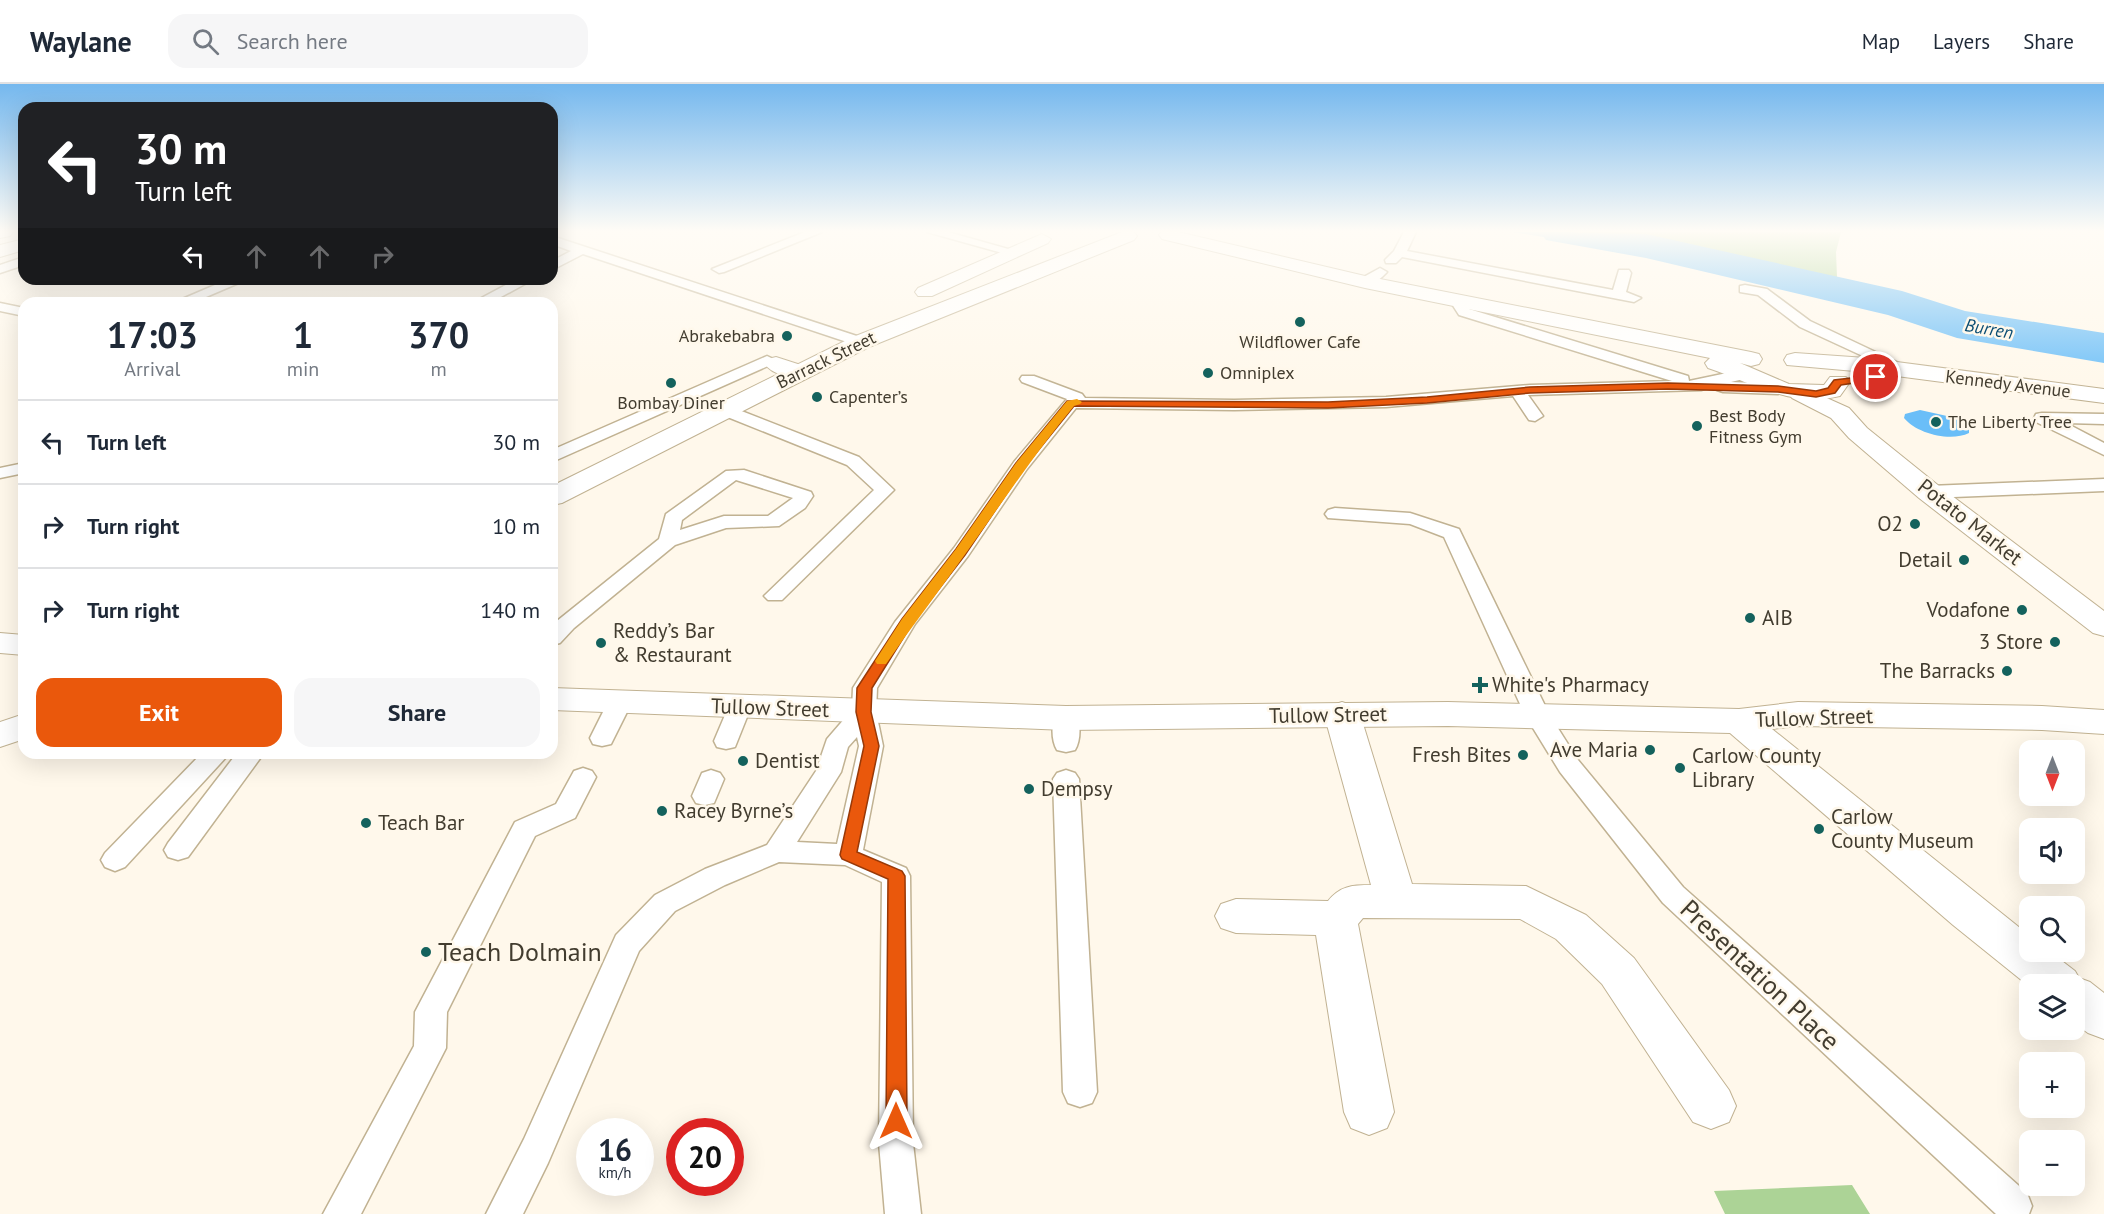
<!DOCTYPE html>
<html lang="en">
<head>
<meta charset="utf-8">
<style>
	:root { --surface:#fff; --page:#f6f6f7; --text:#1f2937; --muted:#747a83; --line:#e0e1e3; --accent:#ea580c }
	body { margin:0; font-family:"PT Sans",sans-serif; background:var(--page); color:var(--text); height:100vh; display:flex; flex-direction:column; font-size:22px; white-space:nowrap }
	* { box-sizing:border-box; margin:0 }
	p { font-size:20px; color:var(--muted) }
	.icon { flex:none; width:33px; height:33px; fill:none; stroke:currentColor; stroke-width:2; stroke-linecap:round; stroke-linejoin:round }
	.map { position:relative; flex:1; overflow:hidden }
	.details { position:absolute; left:18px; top:213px; width:540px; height:462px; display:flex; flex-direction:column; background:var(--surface); border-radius:18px; box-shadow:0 6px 24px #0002 }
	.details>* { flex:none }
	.hud { position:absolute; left:18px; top:18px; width:540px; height:183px; border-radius:18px; box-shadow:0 6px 24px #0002; background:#202124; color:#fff; overflow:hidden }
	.needle { width:39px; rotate:180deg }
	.fabs { position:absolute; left:2019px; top:656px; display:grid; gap:12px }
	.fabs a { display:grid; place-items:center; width:66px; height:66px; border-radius:12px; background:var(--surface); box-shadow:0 6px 24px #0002; font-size:30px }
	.speed { position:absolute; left:576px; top:1034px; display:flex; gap:12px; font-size:30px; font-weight:700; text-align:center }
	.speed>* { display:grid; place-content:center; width:78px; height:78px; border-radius:50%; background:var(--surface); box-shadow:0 6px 24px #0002; line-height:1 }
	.speed small { font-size:15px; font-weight:400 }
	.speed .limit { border:9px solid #d22; background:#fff; color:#111 }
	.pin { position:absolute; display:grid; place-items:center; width:51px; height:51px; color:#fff; margin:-26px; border:3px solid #fff; border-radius:50%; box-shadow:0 2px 6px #0007 }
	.me { position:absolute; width:66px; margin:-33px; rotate:0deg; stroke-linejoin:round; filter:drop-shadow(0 0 4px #0008) }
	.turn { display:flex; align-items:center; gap:21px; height:126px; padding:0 18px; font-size:27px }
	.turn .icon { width:78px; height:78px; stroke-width:2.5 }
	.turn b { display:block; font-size:42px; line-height:51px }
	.lanes { display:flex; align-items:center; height:57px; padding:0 18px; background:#0003; justify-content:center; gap:30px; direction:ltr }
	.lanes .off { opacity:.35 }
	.eta { display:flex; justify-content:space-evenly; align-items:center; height:102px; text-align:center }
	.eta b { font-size:36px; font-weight:800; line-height:42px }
	.action { display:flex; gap:12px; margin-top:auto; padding:12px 18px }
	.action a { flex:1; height:69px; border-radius:18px; background:var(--accent); color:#fff; font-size:24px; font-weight:800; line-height:69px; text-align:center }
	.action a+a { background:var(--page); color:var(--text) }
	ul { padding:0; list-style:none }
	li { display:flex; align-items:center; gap:18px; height:84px; padding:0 18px; border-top:2px solid var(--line) }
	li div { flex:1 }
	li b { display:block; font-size:22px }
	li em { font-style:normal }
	header { display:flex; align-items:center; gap:36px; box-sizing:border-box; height:84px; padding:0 30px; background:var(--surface); border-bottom:2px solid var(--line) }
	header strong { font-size:28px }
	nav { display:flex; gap:33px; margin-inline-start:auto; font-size:21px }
	.search { width:420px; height:54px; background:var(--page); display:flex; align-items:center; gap:15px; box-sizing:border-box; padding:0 21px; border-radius:18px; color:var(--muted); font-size:22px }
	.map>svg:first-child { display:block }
	.green { fill:#acd396 }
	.water { fill:#6abef8 }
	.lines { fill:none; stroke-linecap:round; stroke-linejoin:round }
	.river { fill:#6abef8; fill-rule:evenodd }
	.lane-casing { stroke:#c1b292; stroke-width:3 }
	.street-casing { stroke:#c1b292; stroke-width:2 }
	.secondary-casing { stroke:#c1b292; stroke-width:2 }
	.lane { fill:#fff; fill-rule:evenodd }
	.street { fill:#fff; fill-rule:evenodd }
	.secondary { fill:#fff; fill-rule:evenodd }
	.route { fill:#ea580c; stroke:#983908; stroke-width:1.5 }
	.slow { fill:#f59e0b }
	.poi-dot { fill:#14625d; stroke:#fff8eb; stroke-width:2 }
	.labels { text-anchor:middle; stroke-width:5; stroke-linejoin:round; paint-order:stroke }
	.far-water-label { font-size:18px; font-style:italic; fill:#0a4d73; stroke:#fff8eb }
	.far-poi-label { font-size:18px; fill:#423c2f; stroke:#fff8eb; text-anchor:start }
	.far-street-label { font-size:18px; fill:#423c2f; stroke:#fff8eb }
	.street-label { font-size:21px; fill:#423c2f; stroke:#fff8eb }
	.poi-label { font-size:21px; fill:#423c2f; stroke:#fff8eb; text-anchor:start }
	.near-poi-label { font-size:26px; fill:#423c2f; stroke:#fff8eb; text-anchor:start }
	.near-street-label { font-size:26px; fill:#423c2f; stroke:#fff8eb }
</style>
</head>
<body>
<header>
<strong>Waylane</strong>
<div class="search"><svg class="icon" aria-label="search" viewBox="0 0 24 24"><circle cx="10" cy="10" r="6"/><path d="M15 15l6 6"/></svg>Search here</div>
<nav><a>Map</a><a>Layers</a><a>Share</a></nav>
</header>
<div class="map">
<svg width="2104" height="1130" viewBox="0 0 2104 1130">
	<rect width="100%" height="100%" fill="#fff8eb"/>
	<path class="green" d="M1580,148H1841L1836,168L1837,193L1832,199L1653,158Z
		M1852,1101L1870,1130H1725L1714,1107Z"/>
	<path class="water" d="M1513,148H1571L1643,158L1743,180L1732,188L1682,176Z
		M1880,211L1933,224L2104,256V272L1977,248L1864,220Z
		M1920,326L1956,334L1969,344V349C1951,358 1917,350 1904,334L1905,330Z"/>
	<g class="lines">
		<path class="river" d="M1540,148L1646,150L1902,207L1965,227L2104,249V279L1957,254L1888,231L1646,174L1546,156Z"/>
		<defs>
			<path id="lane" d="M805,148H822L724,188L719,189L712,185Z
				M927,148H948L1019,168L1013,172Z
				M1404,148H1416L1407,167L1613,206L1619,186H1629L1631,189L1626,208L1641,214L1634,218L1402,173L1396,179H1386L1385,176L1394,167Z
				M552,152L866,255L868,258L861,262L856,261L583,170L552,186V177L571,167L552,160Z
				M24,173V181L0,189V181Z
				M1380,184L1387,188C1381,195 1370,203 1360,201V195Z
				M229,195H248L192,219H173Z
				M517,195H534L490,219H472Z
				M1745,201L1767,205L1810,237L1920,289L1918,292H1906L1800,243L1758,211L1740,208V202Z
				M1457,213L1462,214L1469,225L1688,292L1689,297L1746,285L1752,287L1754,290L1752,293L1731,298L1778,300L1786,305L1778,310L1723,308L1717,306L1716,302L1701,306L1528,311L1543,332L1535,337L1529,336L1513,312L1386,323L1234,326L1076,324L1027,385L968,472L915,540L877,604L876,628L883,662L863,766L906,784L910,792L913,1059L921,1130H885L879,1059L882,798L845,781L779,778L725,801L675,827L639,867L548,1079L523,1130H486L524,1055L616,851L655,811L705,785L767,761L816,687L827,655L852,626L853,604L895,538L954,464L1014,378L1067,315L1022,298L1020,295L1022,292H1034L1082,310L1085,314L1234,316L1386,313L1530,301L1672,297L1459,231L1450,217ZM857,653L859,662L837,760L797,758L841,688L848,663Z
				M0,219L24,224V232L0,227Z
				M767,272L784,280L776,285L768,282L552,378V366Z
				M726,321L859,373L894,406L782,516H768L764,512L874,406L847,381L720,330L718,326L720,322Z
				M2042,329L2104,330V340L2066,339L2104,359V371L2036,338L2034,334L2036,330Z
				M24,379V389L0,394V384Z
				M744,386L811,408L813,412L805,424L779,442L726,444L675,461L574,544L560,559L552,561V541L659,455L666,430L726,387ZM736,396L793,414L768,432H724L680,446L682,436Z
				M2104,395V407L1929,414L1920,408L1929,402Z
				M1335,424L1410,429L1459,445L1549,630L1578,676L1683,803L2027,1109L2032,1122L2029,1130H1996L1663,819L1560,688L1525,631L1444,453L1410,440L1328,434L1325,430L1328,426Z
				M620,610L628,613L632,618L611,660L602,662L593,660L590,654L608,618L612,613Z
				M739,615L747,617L751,623L735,663L726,665L717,663L714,657L731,617Z
				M1066,626L1075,628C1081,638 1081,656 1075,666L1066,668L1057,666C1051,656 1051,638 1057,628Z
				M202,669H230L125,783L115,787L105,783L101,776L105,769Z
				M237,669H264L188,773L178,776L168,773L164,766L168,759Z
				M583,684L592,687L596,693L575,734L535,752L447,928L446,964L361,1130H323L414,962L415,928L515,738L556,720L574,687Z
				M711,686L720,689L724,695L714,719L705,721L696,719L692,712L702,689Z
				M1066,686L1075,689L1079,695L1097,1008L1092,1019L1080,1023L1068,1019L1063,1008L1053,695L1057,689Z"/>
			<path id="street" d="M0,148H13L10,152L0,154Z
				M1042,150L1051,155L1048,159L932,212H918L915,208L918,204Z
				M776,273L807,283L810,288L807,293C795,296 772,291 765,280L768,275Z
				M1800,302L1849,324L1867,344L1939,402L2104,527V552L2093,549L1919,414L1849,354L1831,334L1792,314L1788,309L1792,304Z
				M1342,618L1354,622L1360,630L1412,800L1526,802L1586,831L1634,874L1729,1006L1736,1022L1729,1038L1711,1045L1693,1038L1602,900L1556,855L1520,835L1363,834L1358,840L1394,1028L1387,1044L1369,1051L1351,1044L1344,1028L1316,851L1236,849L1221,844L1215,832L1221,820L1236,815L1328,817C1340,802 1352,801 1371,801L1324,630L1330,622Z"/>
			<path id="secondary" d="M1122,148H1134L1137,152L1134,156L869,263L562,419L552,421V402L853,253Z
				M1161,148H1178L1365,192L1751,268L1759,270L1762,275L1759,280L1751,282L1740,279L1789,300L1824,301L1830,293H1846L1850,298L1840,312C1791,324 1753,299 1708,284L1705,279L1710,274L1365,204L1162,155L1159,151Z
				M24,155V166L0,173V161Z
				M1795,269L1866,274L2104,305V319L1866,288L1787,281L1784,276L1787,271Z
				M0,549L24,551V571L0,569Z
				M552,604L1066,622L1448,618L1739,625L1798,618L2042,622L2104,626V650L2042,646L1798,642L1772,645L2030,852V867H2049L2075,887L2079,894L2090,898L2104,909V955L2088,949L2074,939V900H2030V903L1953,841L1730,649L1448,642L1066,646L552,626Z
				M24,630V655L0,663V638Z"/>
		</defs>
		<use href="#lane" class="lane-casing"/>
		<use href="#street" class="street-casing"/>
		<use href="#secondary" class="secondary-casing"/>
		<use href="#lane" class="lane"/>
		<use href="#street" class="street"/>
		<use href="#secondary" class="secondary"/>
	</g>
	<linearGradient id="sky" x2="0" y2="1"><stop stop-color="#75b8ee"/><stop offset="0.48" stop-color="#fffcf6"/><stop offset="1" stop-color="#fffcf6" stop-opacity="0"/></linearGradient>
	<rect width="2104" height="306" fill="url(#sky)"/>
	<path class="route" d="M1876,291H1880V295L1841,301L1835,309L1816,313L1778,308L1668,305L1530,309L1427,319L1328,324L1074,322L1024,384L965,471L912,540L872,604L871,628L879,662L857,768L902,787L905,792L907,1037L904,1043L896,1046L889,1043L886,1037L888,795L842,775L840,771L864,662L856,628L857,604L902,535L956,465L1016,379L1067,317L1328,318L1427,313L1530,303L1668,299L1778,302L1816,307L1828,304L1834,296Z"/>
	<path class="slow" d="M1077,315L1082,318L1080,320L1074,322C1035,369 1002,419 966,469C940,506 912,542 886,580H877L875,577L902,535L956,465L1016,379L1067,317Z"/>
	<g class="poi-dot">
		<circle cx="1300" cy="238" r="6"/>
		<circle cx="787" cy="252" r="6"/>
		<circle cx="1208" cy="289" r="6"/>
		<circle cx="671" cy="299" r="6"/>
		<circle cx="817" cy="313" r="6"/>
		<circle cx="1936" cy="338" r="6"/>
		<circle cx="1697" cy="342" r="6"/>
		<circle cx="1915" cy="440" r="6"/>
		<circle cx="1964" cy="476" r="6"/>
		<circle cx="2022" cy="526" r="6"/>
		<circle cx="1750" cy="534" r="6"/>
		<circle cx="2055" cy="558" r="6"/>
		<circle cx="601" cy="559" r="6"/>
		<circle cx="2007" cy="587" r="6"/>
		<path d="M1477 592h6v6h6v6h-6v6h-6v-6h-6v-6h6z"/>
		<circle cx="1650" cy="666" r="6"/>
		<circle cx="1523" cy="671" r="6"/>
		<circle cx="743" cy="677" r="6"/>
		<circle cx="1680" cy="684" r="6"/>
		<circle cx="1029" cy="705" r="6"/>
		<circle cx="662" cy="727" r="6"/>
		<circle cx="366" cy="739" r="6"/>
		<circle cx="1819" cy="745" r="6"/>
		<circle cx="426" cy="868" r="6"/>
	</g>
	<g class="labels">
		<g class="far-water-label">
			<text transform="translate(1989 245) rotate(10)" y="6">Burren</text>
		</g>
		<g class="far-poi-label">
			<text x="775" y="258" text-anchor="end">Abrakebabra</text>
			<text x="1300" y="264" text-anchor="middle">Wildflower Cafe</text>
			<text x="1220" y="295">Omniplex</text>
			<text x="829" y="319">Capenter’s</text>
			<text x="671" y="325" text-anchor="middle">Bombay Diner</text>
			<text x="1709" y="338">Best Body<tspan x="1709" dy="21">Fitness Gym</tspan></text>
			<text x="1948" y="344">The Liberty Tree</text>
		</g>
		<g class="far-street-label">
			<text transform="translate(826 276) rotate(-26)" y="6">Barrack Street</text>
			<text transform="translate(2008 300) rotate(7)" y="6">Kennedy Avenue</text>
		</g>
		<g class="street-label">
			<text transform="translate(1970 438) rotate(38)" y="7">Potato Market</text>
			<text transform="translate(770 624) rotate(2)" y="7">Tullow Street</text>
			<text transform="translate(1328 631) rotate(-1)" y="7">Tullow Street</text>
			<text transform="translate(1814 634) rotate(-2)" y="7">Tullow Street</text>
		</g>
		<g class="poi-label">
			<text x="1903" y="447" text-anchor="end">O2</text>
			<text x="1952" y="483" text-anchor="end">Detail</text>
			<text x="2010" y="533" text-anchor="end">Vodafone</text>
			<text x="1762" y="541">AIB</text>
			<text x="613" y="554">Reddy’s Bar<tspan x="613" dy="24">&amp; Restaurant</tspan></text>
			<text x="2043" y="565" text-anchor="end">3 Store</text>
			<text x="1995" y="594" text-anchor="end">The Barracks</text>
			<text x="1492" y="608">White's Pharmacy</text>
			<text x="1638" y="673" text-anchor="end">Ave Maria</text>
			<text x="1511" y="678" text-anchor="end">Fresh Bites</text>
			<text x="1692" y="679">Carlow County<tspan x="1692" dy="24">Library</tspan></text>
			<text x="755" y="684">Dentist</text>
			<text x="1041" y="712">Dempsy</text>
			<text x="674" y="734">Racey Byrne’s</text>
			<text x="1831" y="740">Carlow<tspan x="1831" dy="24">County Museum</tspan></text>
			<text x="378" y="746">Teach Bar</text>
		</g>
		<g class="near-poi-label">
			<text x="438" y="877">Teach Dolmain</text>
		</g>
		<g class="near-street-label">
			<text transform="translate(1760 891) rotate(43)" y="9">Presentation Place</text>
		</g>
	</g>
</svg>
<div class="fabs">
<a><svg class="needle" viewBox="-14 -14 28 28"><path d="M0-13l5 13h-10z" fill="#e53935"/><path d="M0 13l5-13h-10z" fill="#747a83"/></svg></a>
<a><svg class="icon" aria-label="sound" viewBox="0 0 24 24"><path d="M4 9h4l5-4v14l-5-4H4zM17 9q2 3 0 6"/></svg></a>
<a><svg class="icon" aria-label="search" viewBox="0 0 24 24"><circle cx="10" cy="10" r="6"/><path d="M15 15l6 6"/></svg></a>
<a><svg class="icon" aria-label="layers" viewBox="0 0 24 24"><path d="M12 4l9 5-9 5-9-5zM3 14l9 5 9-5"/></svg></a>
<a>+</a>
<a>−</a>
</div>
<div class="speed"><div>16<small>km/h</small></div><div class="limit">20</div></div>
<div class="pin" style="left:1876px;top:293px;background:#d93025"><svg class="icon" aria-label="arrive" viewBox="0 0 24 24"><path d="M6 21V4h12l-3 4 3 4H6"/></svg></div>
<svg class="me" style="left:896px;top:1037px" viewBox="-20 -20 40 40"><path d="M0-17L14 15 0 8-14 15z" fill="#ea580c" stroke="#fff" stroke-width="4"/></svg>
<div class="hud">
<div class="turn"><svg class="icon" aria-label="left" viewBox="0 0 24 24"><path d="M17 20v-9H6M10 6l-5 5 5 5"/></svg><div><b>30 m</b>Turn left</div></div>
<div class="lanes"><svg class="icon" aria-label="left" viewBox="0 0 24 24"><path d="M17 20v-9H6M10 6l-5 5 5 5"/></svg><svg class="icon off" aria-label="ahead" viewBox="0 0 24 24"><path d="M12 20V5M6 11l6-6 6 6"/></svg><svg class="icon off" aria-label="ahead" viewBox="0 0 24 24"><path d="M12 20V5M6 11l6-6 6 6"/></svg><svg class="icon off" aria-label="right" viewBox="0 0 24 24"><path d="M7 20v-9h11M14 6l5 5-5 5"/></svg></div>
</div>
<section class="details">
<div class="eta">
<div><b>17:03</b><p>Arrival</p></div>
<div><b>1</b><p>min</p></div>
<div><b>370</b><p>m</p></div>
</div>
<ul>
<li><svg class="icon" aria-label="left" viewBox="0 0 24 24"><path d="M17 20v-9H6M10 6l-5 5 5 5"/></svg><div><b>Turn left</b></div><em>30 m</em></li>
<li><svg class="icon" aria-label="right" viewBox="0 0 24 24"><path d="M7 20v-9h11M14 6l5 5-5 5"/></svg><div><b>Turn right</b></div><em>10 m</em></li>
<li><svg class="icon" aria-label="right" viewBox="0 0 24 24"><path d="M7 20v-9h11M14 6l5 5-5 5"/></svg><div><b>Turn right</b></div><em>140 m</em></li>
</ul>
<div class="action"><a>Exit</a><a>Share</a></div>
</section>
</div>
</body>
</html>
